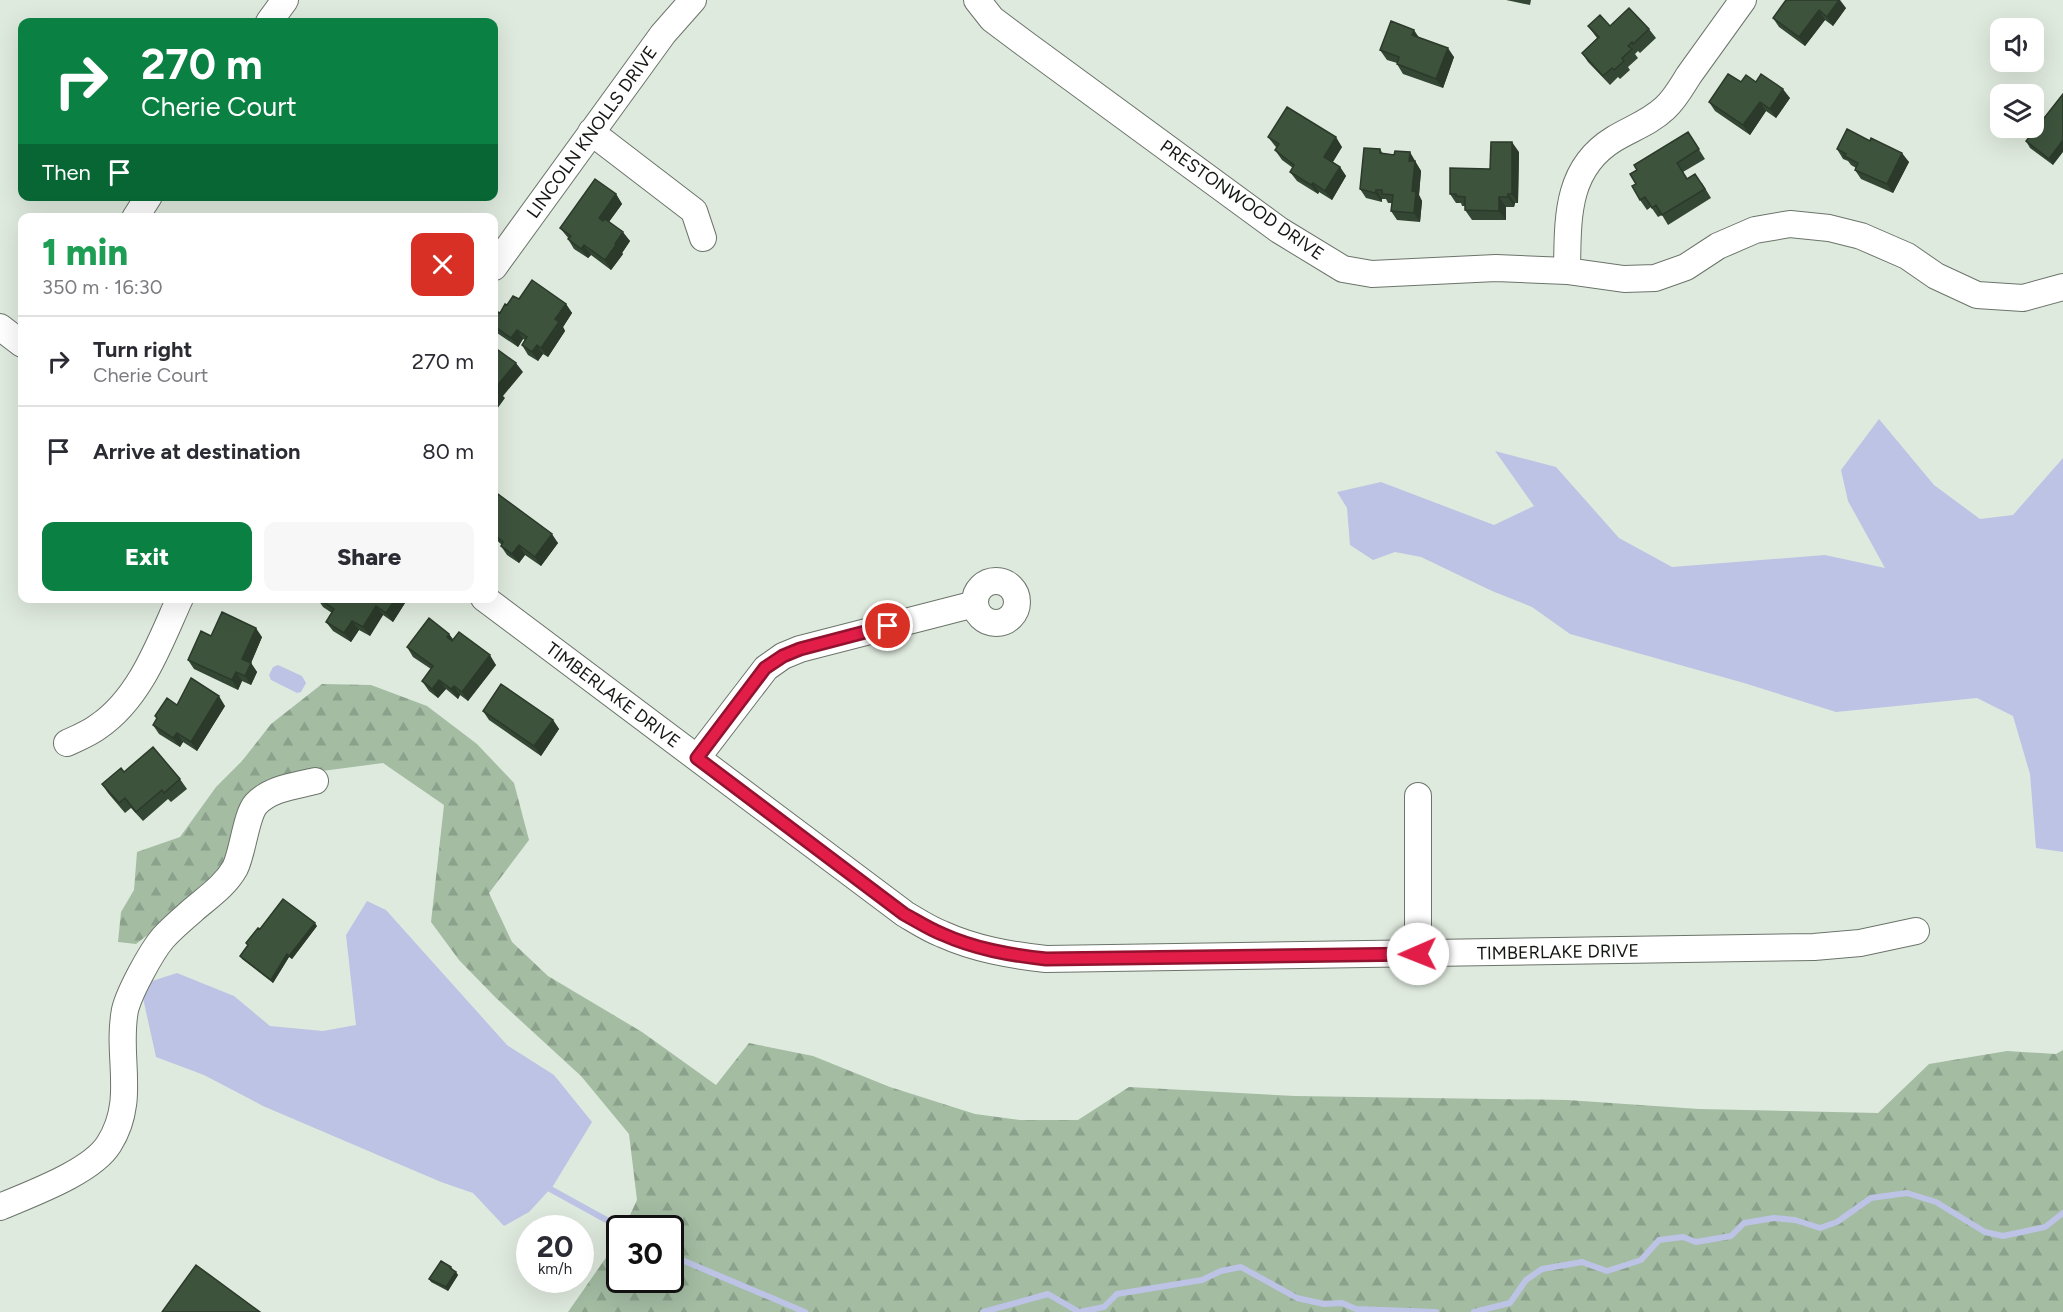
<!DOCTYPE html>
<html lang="en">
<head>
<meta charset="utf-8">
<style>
	:root { --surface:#fff; --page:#f7f7f7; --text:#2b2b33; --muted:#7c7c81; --line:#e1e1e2; --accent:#0b8043 }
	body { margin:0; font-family:Figtree,sans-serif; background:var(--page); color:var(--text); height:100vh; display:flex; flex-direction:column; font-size:22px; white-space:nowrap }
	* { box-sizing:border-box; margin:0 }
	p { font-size:20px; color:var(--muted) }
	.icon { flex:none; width:33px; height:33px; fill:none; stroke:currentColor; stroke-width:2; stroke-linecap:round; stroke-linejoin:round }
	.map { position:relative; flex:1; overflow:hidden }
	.drawer { position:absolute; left:18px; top:213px; width:480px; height:390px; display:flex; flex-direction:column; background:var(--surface); border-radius:12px; box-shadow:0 6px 24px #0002 }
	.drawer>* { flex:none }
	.banner { position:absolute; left:18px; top:18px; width:480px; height:183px; border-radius:12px; box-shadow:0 6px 24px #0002; background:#0b8043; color:#fff; overflow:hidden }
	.tools { position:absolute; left:1990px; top:18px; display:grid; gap:12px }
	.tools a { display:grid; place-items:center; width:54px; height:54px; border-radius:12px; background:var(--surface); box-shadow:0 6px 24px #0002; font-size:30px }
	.speed { position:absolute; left:516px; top:1215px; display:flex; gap:12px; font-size:30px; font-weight:700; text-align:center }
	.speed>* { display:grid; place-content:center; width:78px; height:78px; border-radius:50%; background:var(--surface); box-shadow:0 6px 24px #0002; line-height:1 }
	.speed small { font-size:15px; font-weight:400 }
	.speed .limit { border:3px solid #111; border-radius:9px; background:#fff; color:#111 }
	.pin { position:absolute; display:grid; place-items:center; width:51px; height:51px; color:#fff; margin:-26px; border:3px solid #fff; border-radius:50%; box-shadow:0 2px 6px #0007 }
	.me { position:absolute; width:66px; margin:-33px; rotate:269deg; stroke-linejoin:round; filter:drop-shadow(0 0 4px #0008) }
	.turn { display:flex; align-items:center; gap:21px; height:126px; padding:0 24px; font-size:27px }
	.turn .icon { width:78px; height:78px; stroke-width:2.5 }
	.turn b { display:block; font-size:42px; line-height:51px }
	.then { display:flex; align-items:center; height:57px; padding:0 24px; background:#0003; gap:12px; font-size:22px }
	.round { display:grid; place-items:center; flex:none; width:63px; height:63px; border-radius:12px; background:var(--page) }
	.headline { display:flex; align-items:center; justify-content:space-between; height:102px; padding:0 24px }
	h1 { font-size:36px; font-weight:800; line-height:45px; color:#1e9e55 }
	.cta { display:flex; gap:12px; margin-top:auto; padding:12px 24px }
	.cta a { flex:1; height:69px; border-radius:12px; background:var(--accent); color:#fff; font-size:24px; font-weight:800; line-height:69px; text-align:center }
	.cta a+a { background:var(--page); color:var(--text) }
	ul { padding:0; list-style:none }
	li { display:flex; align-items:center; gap:18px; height:90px; padding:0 24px; border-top:2px solid var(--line) }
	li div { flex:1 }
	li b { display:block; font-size:22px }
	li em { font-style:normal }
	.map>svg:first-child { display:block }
	.forest { fill:url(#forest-firs) }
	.water { fill:#bdc3e4 }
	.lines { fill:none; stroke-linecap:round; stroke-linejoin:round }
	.stream { stroke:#bdc3e4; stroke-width:6 }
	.minor-casing { stroke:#6b746a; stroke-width:28 }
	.minor { stroke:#fff; stroke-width:26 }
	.wall { fill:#344734 }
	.shaded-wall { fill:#2b3a2a }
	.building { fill:#3d533c; stroke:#2b3a2a; stroke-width:1.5 }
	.route-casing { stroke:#92132f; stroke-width:15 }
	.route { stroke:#e11d48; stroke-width:10 }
	.labels { text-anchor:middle; stroke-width:6; stroke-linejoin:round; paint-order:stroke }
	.street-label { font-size:18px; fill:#141713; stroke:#fff }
</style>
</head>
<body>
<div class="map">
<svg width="2063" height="1312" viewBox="0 0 2063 1312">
	<defs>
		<pattern id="forest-firs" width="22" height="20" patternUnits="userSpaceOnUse" patternTransform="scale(1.5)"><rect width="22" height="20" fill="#a3bca2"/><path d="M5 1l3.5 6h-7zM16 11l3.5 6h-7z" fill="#8ba18b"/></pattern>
	</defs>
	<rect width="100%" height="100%" fill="#dfeade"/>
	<path class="forest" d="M322,684L371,685L427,706L477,744L514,783L529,840L489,893L512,942L548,976L642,1032L716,1085L749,1043L813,1056L890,1087L975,1114L1020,1120H1078L1129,1087L1295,1096L1567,1100L1699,1109L1878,1113L1929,1064L2007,1051L2056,1054L2063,1050V1312H568L619,1239L620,1280H670V1228H624L637,1200L629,1134L581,1076L496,998L459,960L431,922L444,805L383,763L292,775L218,880L136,944L118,942L121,912L134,890L137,852L180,837L216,787L242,761L271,724Z"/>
	<path class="water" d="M1879,419L1934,485L1980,519L2013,515L2063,458V852L2036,848L2030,774L2013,716L1977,698L1836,712L1744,683L1570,634L1532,607L1492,591L1421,557L1395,552L1373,560L1350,545L1347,508L1337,492L1381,482L1494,525L1534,506L1495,451L1556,467L1619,538L1672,567L1825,555L1885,568L1848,501L1841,470Z
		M278,665L302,676L306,683L301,692L297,693L271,680L269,675L273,667Z
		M367,901L386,910L507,1045L554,1075L592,1122L553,1186L529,1212L504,1226L473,1193L441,1182L263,1106L204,1075L156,1057L143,998L152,981L177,973L234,996L270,1026L323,1031L356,1025L346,935Z"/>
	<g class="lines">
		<path class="stream" d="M543,1185L621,1228
			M670,1255L805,1312
			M983,1312L1048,1294L1079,1312L1104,1307L1117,1294L1202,1280L1221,1271L1241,1267L1297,1298L1324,1304L1342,1303L1356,1309L1436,1312
			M1474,1312L1510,1303L1526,1280L1542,1269L1582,1262L1607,1271L1641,1260L1659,1240L1683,1237L1696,1242L1731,1236L1744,1223L1774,1218L1795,1220L1820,1228L1837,1222L1871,1198L1907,1193L1936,1202L1985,1232L2003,1236L2045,1227L2063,1213"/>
		<defs>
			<path id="minor" d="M977,0L992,19L1024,43L1279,230L1343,269L1372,274L1496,268L1567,271L1624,279L1655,278L1686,267L1718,246L1755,230L1790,224L1829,228L1861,236L1907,256L1936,276L1977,295L2023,298L2063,287
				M269,22L285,0
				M591,132L694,211L703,238
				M135,218L149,196
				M494,267L663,34L693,0
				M1567,271C1568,220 1565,169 1614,139C1632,128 1649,123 1665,108C1675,99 1682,86 1689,75C1707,50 1725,25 1743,0
				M0,327L22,344
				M975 602a21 21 0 1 1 42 0a21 21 0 1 1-42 0Z
				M484,598L905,914C917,921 929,929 942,934C975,949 1010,955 1046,959L1814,947L1860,943L1916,931
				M67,743C78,738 90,733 99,726C141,697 160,642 180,598
				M697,758L766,668L783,656L800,649L975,604
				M1418,796V954
				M0,1207C30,1194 92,1172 109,1144C137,1100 116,1057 125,1010C129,993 151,952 163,938C172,928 183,919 193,910C208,897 225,886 235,868C243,852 246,815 256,804C271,788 295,786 315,781"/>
		</defs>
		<use href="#minor" class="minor-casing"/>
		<use href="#minor" class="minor"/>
	</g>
	<path class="wall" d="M1506,0H1531L1530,5Z
		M1786,0L1846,8L1833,26L1825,20L1805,46L1779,27L1773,18Z
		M1588,26H1610L1649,29L1656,38L1640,53L1638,51L1635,54L1638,58L1628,67L1630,70L1620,79L1618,77L1610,85L1588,62L1582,53L1597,38Z
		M1420,38L1454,57L1443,88L1403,74L1397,64V63L1387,60L1380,50Z
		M1741,82H1756L1790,98L1776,118L1766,111L1750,135L1715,111L1709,102Z
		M2063,94L2053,165L2030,148L2026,141Z
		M1688,132L1705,159L1683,172L1687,179L1702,183L1711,198L1668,225L1662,215L1658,217L1651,207L1647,210L1640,200L1636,184L1637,170Z
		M1268,137L1342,147L1333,162L1340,167L1346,176L1332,200L1319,192L1318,194L1297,181L1290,172L1293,168L1282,160L1275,150L1277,148L1275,146Z
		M1870,141L1909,162L1893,193L1861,179L1855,170L1856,168L1851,165L1848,161L1843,159L1837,149Z
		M1380,149L1383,154L1416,162V163L1421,171L1419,195L1422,201L1420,222L1397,220L1391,211L1392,203H1388L1386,199H1382V202L1366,198L1360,189Z
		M1519,152L1518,203H1515L1514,207H1506V220H1472L1465,210V206H1462L1461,203H1456L1450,194Z
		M616,194L622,204L609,222L630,241L622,253L623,254L611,270L591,255L588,258L574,249L568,239H569L560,228Z
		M519,299L566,304L572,313L563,327L565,331L548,357L543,354L538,361L528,355L522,345L525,340L523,339L518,347L497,333L494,328V318L507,305Z
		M494,500L558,543L541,566L525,555L519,563L507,555L501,546L502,545L494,538Z
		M317,598L405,603L393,622L383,615L370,636L359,630L351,642L333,631L326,622L332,613L323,607Z
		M449,634L453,640L496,665L468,701L460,695L458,699L446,689L438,698L429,691L422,681L431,669L413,657L407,647Z
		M211,636L262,637L251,663L257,672L251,685L242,681L238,690L194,669L188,660Z
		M177,705L225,706L197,751L183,742L180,747L159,734L153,725L157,718L155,716Z
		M483,711L553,720L559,729L541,756L489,720Z
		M124,772L180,779L187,789L171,802L168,799L143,821L131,808L125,813L108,793L102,784Z
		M317,926L292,959L289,957L273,983L242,959L240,956L248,946L246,943Z
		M451,1267L458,1275L448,1291L431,1282L429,1279Z"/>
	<path class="shaded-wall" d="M1839,0H1840L1846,8L1833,26L1827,17Z
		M1819,10L1825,20L1805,46L1799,37Z
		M1414,30L1420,39L1412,35Z
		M1448,48L1454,57L1443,88L1436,79Z
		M1783,89L1790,98L1776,118L1770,109Z
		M1760,102L1766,111L1750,135L1743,125Z
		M1336,137L1342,147L1330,166L1324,157Z
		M2063,140V152L2053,165L2049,159Z
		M1512,142L1519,152L1518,203L1512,194Z
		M1410,152L1421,171L1419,195L1422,201L1420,222L1414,213L1409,161Z
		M1902,153L1909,162L1893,193L1887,184Z
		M1340,167L1346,176L1332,200L1325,191Z
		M1313,183L1319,192L1318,194L1311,185Z
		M1376,190L1382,199V202L1375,193Z
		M616,194L622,204L605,227L599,218Z
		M1508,194L1515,203L1514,207L1508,197Z
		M1499,197L1506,207V220L1499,211Z
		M623,232L630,241L622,253L623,254L611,270L605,260Z
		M584,245L591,255L588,258L581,249Z
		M566,304L572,313L563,327L565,331L548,357L541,348L555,319Z
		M517,330L523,339L518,347L511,338Z
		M537,345L543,354L538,361L532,352Z
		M516,363L523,372L503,396L505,398L497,409L494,405V396L496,387Z
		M552,534L558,543L541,566L535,557Z
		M519,545L525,555L519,563L512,554Z
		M396,598H402L405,603L393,622L386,613Z
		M376,606L383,615L370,636L363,627Z
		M352,621L359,630L351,642L344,633Z
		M256,628L262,637L251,663L257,672L251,685L245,676L242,659Z
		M449,634L456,643L447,637Z
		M490,655L496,665L468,701L462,692Z
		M236,672L242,681L238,690L232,680Z
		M439,680L446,689L438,698L432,689Z
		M454,686L460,695L458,699L451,689Z
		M219,696L225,706L197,751L191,742Z
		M553,720L559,729L541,756L534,746Z
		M177,733L183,742L180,747L173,738Z
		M315,923L317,926L292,959L289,956Z
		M287,954L289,957L273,983L271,980Z
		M456,1272L458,1275L448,1291L446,1287Z"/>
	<path class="building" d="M1786,0H1839L1827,17L1819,10L1799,37L1773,18Z
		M1629,8L1649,29L1633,44L1632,42L1628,46L1632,49L1622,58L1624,61L1614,70L1612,68L1603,76L1582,53L1599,37L1588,26L1600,15L1610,26Z
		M1391,21L1414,30L1412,35L1448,48L1436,79L1397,64L1399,57L1380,50Z
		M1728,74L1741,82L1746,75L1756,82L1761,74L1783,89L1770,109L1760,102L1743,125L1709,102Z
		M2063,94V140L2049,159L2026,141Z
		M1287,107L1336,137L1324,157L1340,167L1325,191L1313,183L1311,185L1290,172L1294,165L1275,150L1279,144L1268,137Z
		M1847,129L1870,141L1871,138L1902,153L1887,184L1855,170L1858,163L1844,156L1846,154L1837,149Z
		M1688,132L1699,149L1677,163L1687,179L1695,174L1705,189L1662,215L1656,205L1652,208L1645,197L1640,200L1632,186L1636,184L1630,174L1637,170L1634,165Z
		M1491,142H1512V194H1508V197H1499V211L1465,210V197L1456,196V194H1450V168L1490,169Z
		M1364,148L1380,149V153L1394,155L1395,151L1410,152L1409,161H1415L1412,191L1416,192L1414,213L1391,211L1393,195L1382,194V190H1376L1375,193L1360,189Z
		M595,179L616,194L599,218L603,221L605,219L623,232L615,244L616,245L605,260L584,245L581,249L568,239L571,236L560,228Z
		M532,280L566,304L555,319L559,322L541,348L537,345L532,352L522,345L527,337L517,330L511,338L494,326V318L498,312L500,313L505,304L507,305L513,296L519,299Z
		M494,347L516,363L496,387L498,389L494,396Z
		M498,494L552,534L535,557L519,545L512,554L501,546L503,542L494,534V500Z
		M318,598H396L386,613L376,606L363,627L352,621L344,633L326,622L334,609Z
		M222,612L256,628L242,659L251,663L245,676L236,672L232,680L188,660L201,631L211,636Z
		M429,618L449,634L447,637L452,641L459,632L490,655L462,692L454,686L451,689L439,680L432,689L422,681L433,666L407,647Z
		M191,678L219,696L191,742L177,733L173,738L153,725L157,718L155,716L167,698L177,705Z
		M501,684L553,720L534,746L483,711Z
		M153,747L180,779L164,793L162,790L136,812L125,798L119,803L102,784L121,768L124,772Z
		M283,899L315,923L289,956L287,954L271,980L240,956L248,945L246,943L258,928L260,929Z
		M441,1261L451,1267L450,1268L456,1272L446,1287L429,1279Z
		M196,1265L260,1312H162Z"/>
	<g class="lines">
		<defs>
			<path id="route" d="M888,626L800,649L783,656L765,668L697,758L904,914C917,921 929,929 942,934C975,949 1010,955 1046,959L1418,954"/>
		</defs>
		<use href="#route" class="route-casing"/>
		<use href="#route" class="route"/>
	</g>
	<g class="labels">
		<g class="street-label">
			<text transform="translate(592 132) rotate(-54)" y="6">LINCOLN KNOLLS DRIVE</text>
			<text transform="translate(1242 200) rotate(35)" y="6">PRESTONWOOD DRIVE</text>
			<text transform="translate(613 695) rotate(37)" y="6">TIMBERLAKE DRIVE</text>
			<text transform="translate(1558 952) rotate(-1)" y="6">TIMBERLAKE DRIVE</text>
		</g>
	</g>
</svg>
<div class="tools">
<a><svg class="icon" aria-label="sound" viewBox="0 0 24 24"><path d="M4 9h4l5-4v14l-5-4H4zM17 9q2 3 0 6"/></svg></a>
<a><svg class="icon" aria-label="layers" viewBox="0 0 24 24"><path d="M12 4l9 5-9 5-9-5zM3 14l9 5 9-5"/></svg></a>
</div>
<div class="speed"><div>20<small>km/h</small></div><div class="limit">30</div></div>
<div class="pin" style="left:888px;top:626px;background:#d93025"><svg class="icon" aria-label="arrive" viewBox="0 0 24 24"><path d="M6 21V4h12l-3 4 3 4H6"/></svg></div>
<svg class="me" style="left:1418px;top:954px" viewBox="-20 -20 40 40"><circle r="19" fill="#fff"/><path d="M0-13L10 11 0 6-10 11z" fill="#e11d48"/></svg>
<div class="banner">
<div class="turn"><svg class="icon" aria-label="right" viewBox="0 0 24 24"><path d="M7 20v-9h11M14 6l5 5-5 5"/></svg><div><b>270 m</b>Cherie Court</div></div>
<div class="then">Then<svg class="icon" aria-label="arrive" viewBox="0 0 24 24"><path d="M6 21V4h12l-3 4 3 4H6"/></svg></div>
</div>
<section class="drawer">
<div class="headline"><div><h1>1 min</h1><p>350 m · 16:30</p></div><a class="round" style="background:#d93025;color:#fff"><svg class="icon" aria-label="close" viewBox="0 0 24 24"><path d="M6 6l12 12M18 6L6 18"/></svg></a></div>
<ul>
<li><svg class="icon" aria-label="right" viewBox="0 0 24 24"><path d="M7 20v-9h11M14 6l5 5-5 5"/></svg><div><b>Turn right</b><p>Cherie Court</p></div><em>270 m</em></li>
<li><svg class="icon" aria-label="arrive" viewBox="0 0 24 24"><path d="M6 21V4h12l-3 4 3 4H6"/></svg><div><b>Arrive at destination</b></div><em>80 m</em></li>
</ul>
<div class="cta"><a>Exit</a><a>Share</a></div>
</section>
</div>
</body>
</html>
